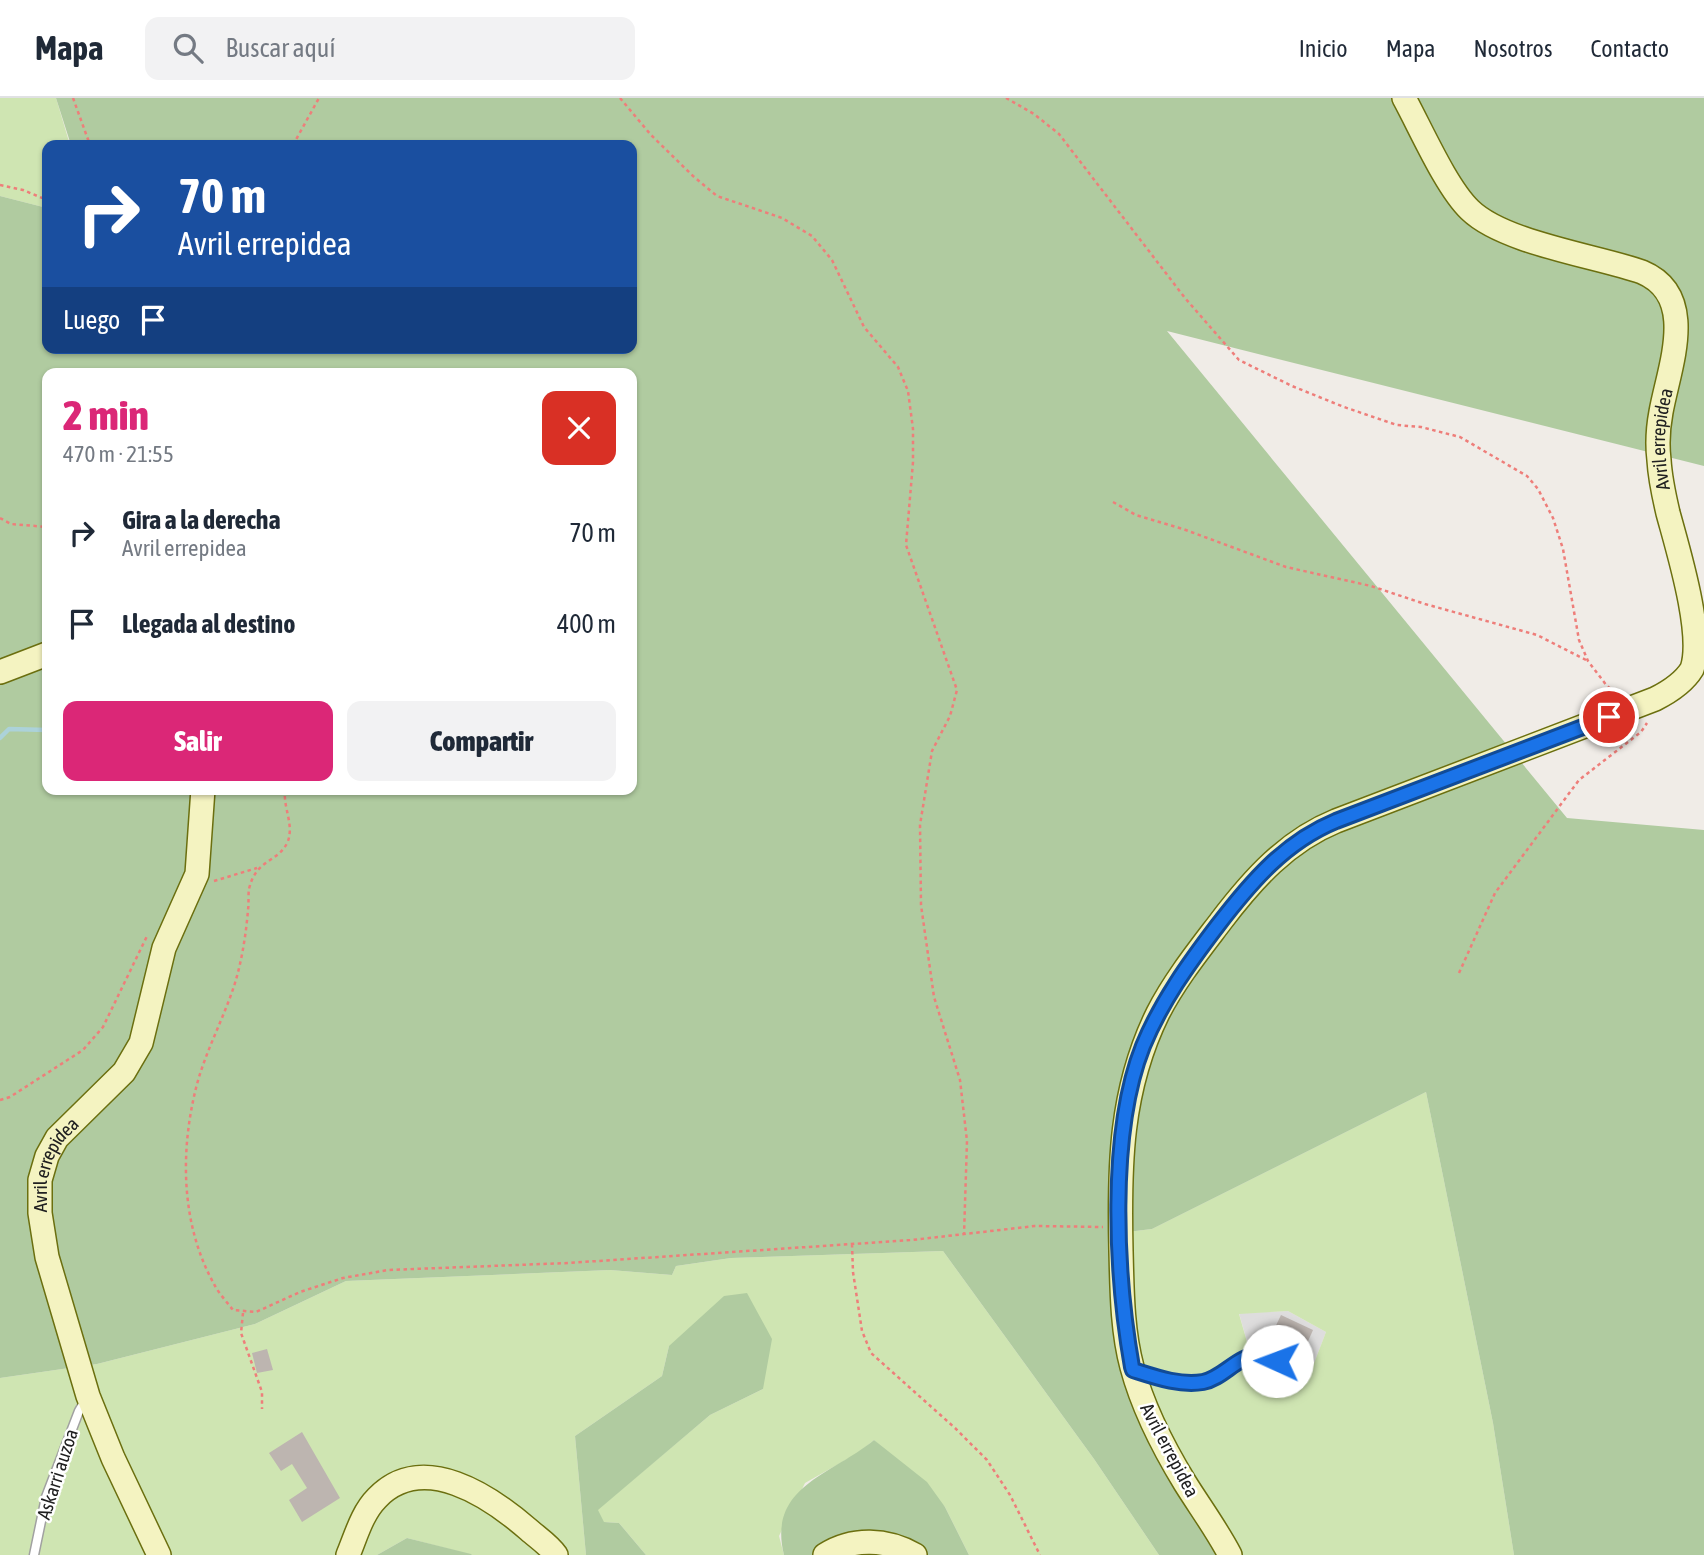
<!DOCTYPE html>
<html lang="es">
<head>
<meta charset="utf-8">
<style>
	:root { --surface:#fff; --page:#f2f2f3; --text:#1f2937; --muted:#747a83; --line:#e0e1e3; --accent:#db2777 }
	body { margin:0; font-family:"Asap Condensed",sans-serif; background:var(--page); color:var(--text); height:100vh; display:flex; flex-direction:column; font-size:26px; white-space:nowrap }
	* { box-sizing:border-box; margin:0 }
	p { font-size:23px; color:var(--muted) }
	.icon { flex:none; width:38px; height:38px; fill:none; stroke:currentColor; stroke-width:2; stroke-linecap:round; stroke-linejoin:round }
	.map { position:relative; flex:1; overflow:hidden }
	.side { position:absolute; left:42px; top:270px; width:595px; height:427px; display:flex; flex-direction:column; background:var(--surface); border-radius:14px; box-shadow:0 2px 5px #0004 }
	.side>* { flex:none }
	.top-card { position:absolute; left:42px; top:42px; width:595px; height:214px; border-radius:14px; box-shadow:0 2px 5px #0004; background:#1a4fa0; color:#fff; overflow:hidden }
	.pin { position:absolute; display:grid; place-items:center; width:60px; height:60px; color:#fff; margin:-30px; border:4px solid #fff; border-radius:50%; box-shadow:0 2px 7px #0007 }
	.me { position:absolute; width:77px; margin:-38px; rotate:272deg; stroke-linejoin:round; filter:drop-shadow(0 0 5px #0008) }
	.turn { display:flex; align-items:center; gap:24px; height:147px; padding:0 21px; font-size:32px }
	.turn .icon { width:91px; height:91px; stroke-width:2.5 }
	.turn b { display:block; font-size:49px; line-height:60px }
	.then { display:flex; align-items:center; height:66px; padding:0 21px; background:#0003; gap:14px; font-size:26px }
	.round { display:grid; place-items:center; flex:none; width:74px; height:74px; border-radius:14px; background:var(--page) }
	.headline { display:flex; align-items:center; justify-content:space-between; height:119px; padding:0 21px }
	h1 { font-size:42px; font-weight:800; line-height:52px; color:var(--accent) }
	.primary-button { display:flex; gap:14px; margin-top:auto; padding:14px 21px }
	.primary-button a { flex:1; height:80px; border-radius:14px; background:var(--accent); color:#fff; font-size:28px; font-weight:800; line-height:80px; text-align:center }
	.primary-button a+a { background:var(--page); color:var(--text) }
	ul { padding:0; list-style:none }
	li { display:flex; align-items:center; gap:21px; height:91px; padding:0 21px }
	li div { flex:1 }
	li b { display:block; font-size:26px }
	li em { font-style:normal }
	header { display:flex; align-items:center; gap:42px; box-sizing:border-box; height:98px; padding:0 35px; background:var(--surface); border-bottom:2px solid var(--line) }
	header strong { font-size:33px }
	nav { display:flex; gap:38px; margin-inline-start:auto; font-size:24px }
	.search { width:490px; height:63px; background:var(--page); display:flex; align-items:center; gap:18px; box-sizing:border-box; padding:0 24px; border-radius:14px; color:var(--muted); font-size:26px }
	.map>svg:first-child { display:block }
	.residential { fill:#dedddd }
	.grass { fill:#cfe5b2; fill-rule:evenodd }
	.forest { fill:#b0cba0; fill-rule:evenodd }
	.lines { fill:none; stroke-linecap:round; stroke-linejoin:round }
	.stream { stroke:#acd2d9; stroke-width:4.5 }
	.building { fill:#bdb5b0 }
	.lane-casing { stroke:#a1a1a1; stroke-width:11 }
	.secondary-casing { stroke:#6b6f0f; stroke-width:26 }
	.path { stroke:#ee7e7a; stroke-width:2.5; stroke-dasharray:3.5 3.5; stroke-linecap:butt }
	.lane { stroke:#fff; stroke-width:8 }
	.secondary { stroke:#f4f3c1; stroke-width:23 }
	.route-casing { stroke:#114b97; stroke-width:18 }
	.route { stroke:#1a73e8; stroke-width:12 }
	.labels { text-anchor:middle; stroke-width:5; stroke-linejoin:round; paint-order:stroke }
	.street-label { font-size:19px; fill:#202020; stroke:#fff }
</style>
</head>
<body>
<header>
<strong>Mapa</strong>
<div class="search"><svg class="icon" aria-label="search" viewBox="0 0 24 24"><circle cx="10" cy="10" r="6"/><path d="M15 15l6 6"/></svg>Buscar aquí</div>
<nav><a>Inicio</a><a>Mapa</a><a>Nosotros</a><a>Contacto</a></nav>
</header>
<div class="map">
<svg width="1704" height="1457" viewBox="0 0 1704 1457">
	<rect width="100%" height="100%" fill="#f0ece7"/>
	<path class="residential" d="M1288,1213L1326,1234L1308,1281L1251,1258L1239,1215Z"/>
	<path class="grass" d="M0,0H56L70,47H47V110L0,98Z
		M1426,994L1493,1325L1514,1457H1223L1156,1348L1119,1135L1152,1131ZM1288,1213L1326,1234L1308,1281L1251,1258L1239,1216Z
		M943,1153L1094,1361L1159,1457H969L945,1409L874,1342L858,1355L805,1385L779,1438L784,1457H646L619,1425L603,1424L597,1412L710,1317L763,1291L669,1248L662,1278L575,1338L586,1457H472L407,1440L377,1457H0V1280L97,1266L255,1226L346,1183L610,1172L672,1177L676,1168L731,1160Z"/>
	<path class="forest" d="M56,0H1704V368L1167,233L1567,720L1704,732V1457H1514L1493,1325L1426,994L1152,1131L1119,1135L1129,1273L1223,1457H1159L1094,1361L943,1153L731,1160L676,1168L672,1177L610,1172L346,1183L255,1226L97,1266L0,1280V98L47,110V250H632V47H71ZM47,275H632V691H47Z
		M747,1195L772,1241L763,1291L710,1317L598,1412L604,1424L619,1425L646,1457H586L575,1338L662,1278L669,1248L724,1198Z
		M874,1342L927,1384L945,1409L969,1457H784C767,1388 832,1377 874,1342Z
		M407,1440L471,1456L472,1457H377Z"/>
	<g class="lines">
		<path class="stream" d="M0,640L9,631L47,632"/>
	</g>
	<path class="building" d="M1281,1217L1313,1232L1305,1250L1295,1245L1291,1252L1269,1242Z
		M267,1251L273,1272L257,1275L252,1255Z
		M302,1334L340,1400L302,1424L289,1402L307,1390L292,1366L281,1373L269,1355Z"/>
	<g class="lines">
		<defs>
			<path id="lane" d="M1136,1273C1157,1279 1179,1286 1201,1284C1223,1281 1238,1257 1261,1257C1266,1257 1272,1262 1277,1263
				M34,1457L46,1399L79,1313L86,1301"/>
			<g id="secondary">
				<path d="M0,574L47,556"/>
				<path id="s1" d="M159,1457L113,1360L88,1298L47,1159L40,1115V1082L47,1058L57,1040L124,974L141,945L164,850L197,776L203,691"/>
				<path d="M348,1457C356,1438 362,1415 377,1400C423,1352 491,1399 529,1432C538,1440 549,1447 556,1457"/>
				<path d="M825,1457C853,1439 887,1441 915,1457"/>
				<path id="s2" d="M1230,1457C1217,1432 1200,1409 1185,1385C1163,1349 1143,1310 1132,1269C1122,1232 1122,1191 1121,1153C1119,1068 1120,992 1158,915C1175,882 1199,852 1221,823C1253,781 1287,743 1336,723L1655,601C1669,594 1684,584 1692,571C1704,536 1678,452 1668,415C1664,398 1660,379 1659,362C1657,346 1658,330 1661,314C1669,269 1699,198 1642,174C1596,158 1504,145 1470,112C1446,89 1421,31 1404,0"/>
			</g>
		</defs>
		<use href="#lane" class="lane-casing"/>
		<use href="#secondary" class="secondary-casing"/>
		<path class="path" d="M73,0L90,47
			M620,0L651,37L693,78L717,98L782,120L812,138L832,162L864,229L898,269L908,293L913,331V364L906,447L957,592L950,618L932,653L920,727L921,807L934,899L960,982L967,1043L964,1137
			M1006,0L1034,16L1059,36L1185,200L1239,262L1292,288L1344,309L1397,327L1421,329L1460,339L1527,378L1538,391L1553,420L1563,451L1579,542L1588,563L1607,588L1616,595
			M293,47L319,0
			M0,87L23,92L47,102
			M1113,404L1136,417L1183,431L1286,469L1371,488L1425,506L1537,537L1588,563
			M0,420L11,426L47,429
			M285,691C283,710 294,726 288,743C279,765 256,760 249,791C248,797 249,805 248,812C246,836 242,862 235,885C224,920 205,954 196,990C180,1054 181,1127 214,1186C219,1196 227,1204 233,1212L256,1214L300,1194L343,1180L388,1172L568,1165L912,1142L1035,1128L1103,1129
			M214,783L257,770
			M1459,875L1495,795L1579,682L1641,634L1647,625
			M0,1002L10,999L83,952L103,929L148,836
			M852,1146L853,1174L862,1233L871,1255L955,1330L987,1362L1010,1397L1040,1457
			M243,1215L241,1235L262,1294V1311"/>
		<use href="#lane" class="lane"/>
		<use href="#secondary" class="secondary"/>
	</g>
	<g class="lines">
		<defs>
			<path id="route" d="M1277,1263C1272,1262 1266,1257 1261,1257C1238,1256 1224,1280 1203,1284C1180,1288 1155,1279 1133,1272L1132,1269C1116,1178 1108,1036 1143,948C1161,904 1189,865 1218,827C1251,784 1285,744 1336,723L1609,619"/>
		</defs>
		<use href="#route" class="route-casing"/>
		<use href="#route" class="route"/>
	</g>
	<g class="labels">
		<g class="street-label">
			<text dy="7" stroke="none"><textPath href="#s2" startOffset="1463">Avril errepidea</textPath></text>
			<text dy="7" stroke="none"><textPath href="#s1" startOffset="416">Avril errepidea</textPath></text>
			<text transform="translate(1170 1352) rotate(62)" y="7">Avril errepidea</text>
			<text transform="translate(57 1376) rotate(-72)" y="7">Askarri auzoa</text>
		</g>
	</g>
</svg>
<div class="pin" style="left:1609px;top:619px;background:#d93025"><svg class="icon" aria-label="arrive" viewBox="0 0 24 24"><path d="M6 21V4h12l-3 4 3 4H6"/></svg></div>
<svg class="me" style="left:1277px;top:1263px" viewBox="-20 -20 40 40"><circle r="19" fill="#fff"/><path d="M0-13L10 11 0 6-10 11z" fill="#1a73e8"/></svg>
<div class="top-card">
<div class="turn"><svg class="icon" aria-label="right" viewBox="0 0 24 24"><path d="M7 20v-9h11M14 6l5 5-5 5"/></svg><div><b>70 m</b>Avril errepidea</div></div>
<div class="then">Luego<svg class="icon" aria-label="arrive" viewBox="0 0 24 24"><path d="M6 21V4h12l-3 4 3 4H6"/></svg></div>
</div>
<section class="side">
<div class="headline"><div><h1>2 min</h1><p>470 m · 21:55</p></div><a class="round" style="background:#d93025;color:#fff"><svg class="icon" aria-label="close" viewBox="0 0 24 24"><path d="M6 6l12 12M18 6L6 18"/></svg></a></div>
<ul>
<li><svg class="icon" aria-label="right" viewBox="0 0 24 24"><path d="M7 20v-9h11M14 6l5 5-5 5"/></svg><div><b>Gira a la derecha</b><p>Avril errepidea</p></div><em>70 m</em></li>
<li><svg class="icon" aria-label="arrive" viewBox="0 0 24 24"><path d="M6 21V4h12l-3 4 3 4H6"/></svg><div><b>Llegada al destino</b></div><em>400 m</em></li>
</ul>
<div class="primary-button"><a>Salir</a><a>Compartir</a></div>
</section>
</div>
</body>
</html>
